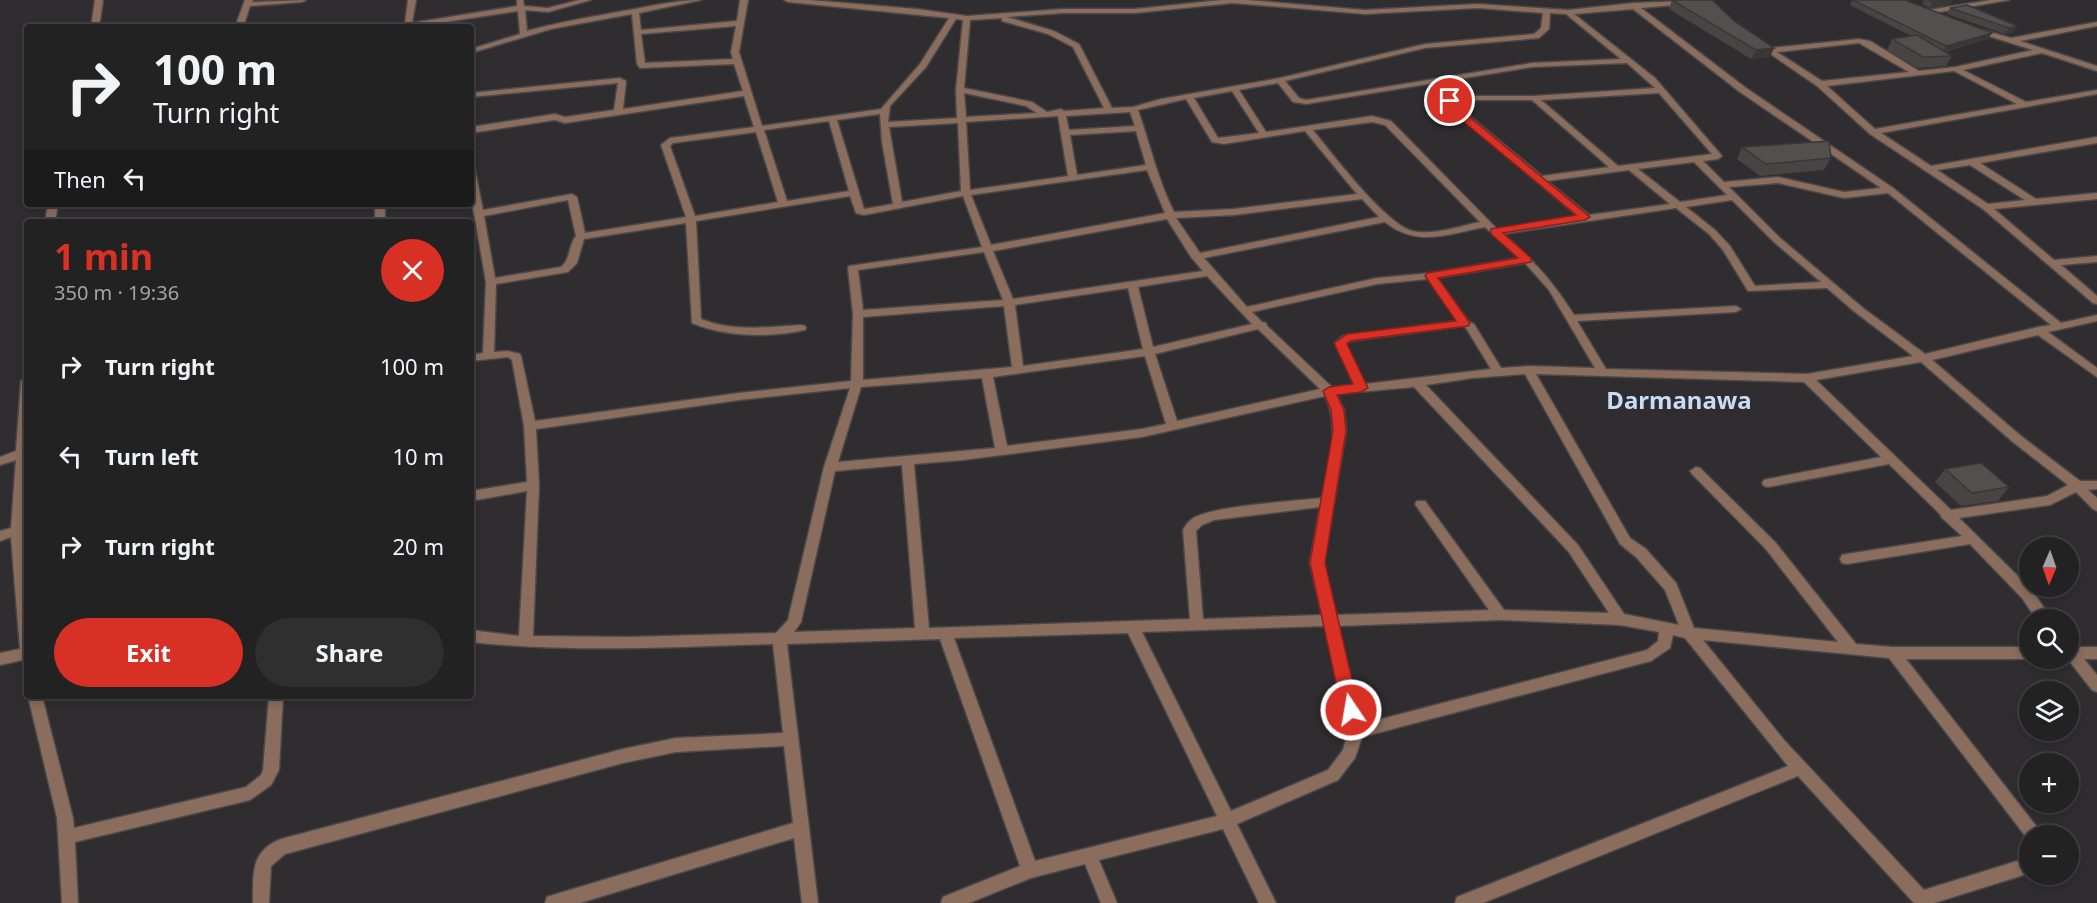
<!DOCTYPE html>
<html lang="en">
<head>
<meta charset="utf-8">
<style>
	:root { --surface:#232223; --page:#2f2f30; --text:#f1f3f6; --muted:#a3a4a6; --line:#403f41; --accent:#d93025 }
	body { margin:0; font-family:"Noto Sans",sans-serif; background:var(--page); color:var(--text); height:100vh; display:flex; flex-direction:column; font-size:22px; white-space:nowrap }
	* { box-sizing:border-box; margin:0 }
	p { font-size:20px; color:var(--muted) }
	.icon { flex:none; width:33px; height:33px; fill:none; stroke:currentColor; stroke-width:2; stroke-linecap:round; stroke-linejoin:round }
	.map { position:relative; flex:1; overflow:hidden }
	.drawer { position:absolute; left:24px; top:219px; width:450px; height:480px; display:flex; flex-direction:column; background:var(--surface); border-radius:6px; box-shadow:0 3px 9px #0003,0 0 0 2px var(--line) }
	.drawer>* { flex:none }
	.guide { position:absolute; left:24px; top:24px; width:450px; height:183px; border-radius:6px; box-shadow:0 3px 9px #0003,0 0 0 2px var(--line); background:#232223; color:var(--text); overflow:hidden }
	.needle { width:39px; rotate:182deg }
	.tools { position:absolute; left:2019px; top:537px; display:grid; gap:12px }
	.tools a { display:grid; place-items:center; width:60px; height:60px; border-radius:50%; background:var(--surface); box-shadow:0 3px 9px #0003,0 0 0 2px var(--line); font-size:30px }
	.pin { position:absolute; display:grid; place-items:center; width:51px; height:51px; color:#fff; margin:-26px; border:3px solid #fff; border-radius:50%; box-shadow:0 2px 6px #0007 }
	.me { position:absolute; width:66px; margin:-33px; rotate:348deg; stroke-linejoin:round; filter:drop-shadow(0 0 4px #0008) }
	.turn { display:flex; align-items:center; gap:21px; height:126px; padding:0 30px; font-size:27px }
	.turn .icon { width:78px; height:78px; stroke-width:2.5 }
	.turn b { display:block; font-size:42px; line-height:51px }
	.then { display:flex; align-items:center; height:57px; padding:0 30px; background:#0003; gap:12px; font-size:22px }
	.round { display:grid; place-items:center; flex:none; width:63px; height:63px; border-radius:32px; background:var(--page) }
	.headline { display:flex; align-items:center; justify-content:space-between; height:102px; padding:0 30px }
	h1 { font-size:36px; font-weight:700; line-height:45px; color:var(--accent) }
	.primary-button { display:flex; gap:12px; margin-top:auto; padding:12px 30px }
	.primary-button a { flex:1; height:69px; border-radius:36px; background:var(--accent); color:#fff; font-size:24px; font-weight:700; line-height:69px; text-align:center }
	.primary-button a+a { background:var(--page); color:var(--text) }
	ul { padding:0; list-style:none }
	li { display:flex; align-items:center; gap:18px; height:90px; padding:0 30px }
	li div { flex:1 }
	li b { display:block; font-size:22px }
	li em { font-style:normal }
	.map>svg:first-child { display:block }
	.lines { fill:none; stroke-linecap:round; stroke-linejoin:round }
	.street-casing { stroke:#4a484a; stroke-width:3 }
	.street { fill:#8a6d5c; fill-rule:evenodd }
	.wall { fill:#474443 }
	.shaded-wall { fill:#3a3737 }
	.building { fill:#534f4e; stroke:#3a3737; stroke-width:1.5 }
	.route { fill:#d93025; stroke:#8d1f18; stroke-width:1.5 }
	.labels { text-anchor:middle; stroke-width:6; stroke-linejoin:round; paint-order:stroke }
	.district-label { font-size:24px; font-weight:bold; fill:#c9dcf5; stroke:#2f2d2f }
</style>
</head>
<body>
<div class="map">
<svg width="2097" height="903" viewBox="0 0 2097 903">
	<rect width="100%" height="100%" fill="#2f2d2f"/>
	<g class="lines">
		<defs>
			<path id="street" d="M95,0H103L99,27H91Z
				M245,0H253L252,2L306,0L302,2L250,6L243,27H235Z
				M408,0H416L412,23L517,6V0H523L524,6L548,8L579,0H591L548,12L525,10L527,31C559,22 591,17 623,11C648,7 674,0 701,0L639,13L641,30L737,21L740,0H748L739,52L762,126L881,109L920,64L949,18L788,2L784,0H809L917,9L967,16L1063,9H1135L1222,0H1247L1365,10L1478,4L1568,10L1633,3L1713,0L1709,2L1641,8L1746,88L1893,188L2061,323L2097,315V321L2048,332L2097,368V377L2038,335L1932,360L2021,436L2080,481H2097V489L2088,490L2097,498V511L2093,509L2076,492L2050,505L1959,518L2032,590L2052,620H2037L2022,598L1970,544L1847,564L1842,563L1840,559L1842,555L1847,554L1962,536L1942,518L1940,514L1889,464L1768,487L1764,486L1762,483L1764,480L1768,479L1881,457L1804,382L1536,374L1630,538L1646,549L1676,583L1694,628L1838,642L1765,548L1692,474L1690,471L1696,467L1700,468L1775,542L1856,644L1893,647H2030V659H1906L2040,831L2042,836H2030V842L1889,658L1703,640L1784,740L1924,890L2030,857V873L1934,903H1914L1798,776L1483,903H1455L1457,897L1788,766L1685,638L1673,635L1670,648L1651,661L1362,737L1355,758L1338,780L1237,824L1276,903H1259L1223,829L1099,860L1117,903H1101L1085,864L1031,878L969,903H941L943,897L1020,866L940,639L787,644L818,903H802L794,838L580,903H545L547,897L553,895L793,823L784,746L676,752L623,763L285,854L271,866L269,903H253C253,875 250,851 281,839L623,749L676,738L783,733L773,644C671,647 572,653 471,642V630L519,636L527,491L471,501V491L527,482L524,426L512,360L508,357L471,361V355L483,353L486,282L471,196V167L475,170L483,210L572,194L577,197L585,233L686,217L661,145L670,138L754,127L744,96L565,123L555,120L471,133V127L555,114L565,117L614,110L618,83L471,97V93L620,78L626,81L623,109L743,91L734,64L640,68L637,64L632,14L551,29L471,53V49L520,34L518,11L412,27H394L405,24ZM1233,3L1365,14L1478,8L1543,13L1541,28L1534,34L1425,44L1280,78L1161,99L1133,107L1112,108L1079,44L1054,31L1007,17L1063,13H1135ZM1633,9L1740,92L1881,188L1844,192L1778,177L1724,182L1703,161L1718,159L1722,156L1655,78L1574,14ZM1550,13L1566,14L1621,59L1532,63L1306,100L1299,98L1285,81L1425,48L1539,38L1549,29ZM1002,18V21L1048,34L1073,47L1104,108L1064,111L1061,109L1047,112L1032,102L964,88L970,20ZM956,19L963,20L956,90L957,118L888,122L890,106L926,67ZM736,26L731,52L733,59L645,63L641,34ZM1627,63L1655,88L1534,96H1471L1446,101V105L1579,217L1497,229L1391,121L1372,116L1266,132L1239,90L1278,83L1293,102L1306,104L1532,67ZM1232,91L1259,133L1218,138L1194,98ZM964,93L1026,106L1037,113L966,117ZM1659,93L1712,154L1618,166L1541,100ZM1186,99L1212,142L1224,144L1305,131L1357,194L1234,209L1174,212C1157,178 1150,144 1138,110ZM1471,100H1532L1609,167L1542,176L1455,104ZM1130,112L1135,126L1069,130L1066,116ZM880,114L882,142L893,204L864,209L837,120ZM1058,116L1068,176L970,190L966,122ZM829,121L849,191L787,201L764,130ZM1372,122L1385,125L1480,222C1460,226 1432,236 1412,231C1385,223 1333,155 1313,130ZM958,123L961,191L902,202L889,127ZM1136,131L1146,165L1077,175L1070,135ZM756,132L778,202L695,216L670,146L673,143ZM1694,162L1727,195L1680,202L1638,169ZM1147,170L1165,213L991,245L971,195ZM1629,170L1670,204L1589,215L1547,181ZM1778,183L1844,198L1888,193L2051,325L2038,327L1925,354L1863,308L1780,238L1729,187ZM850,196L856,213L864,215L963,196L982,247L849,266L848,268L853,314L851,381L739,393L535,421L521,356L520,354L508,351L494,352L496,284L568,272L577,263L584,239L686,223L692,323C726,337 769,338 805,330L806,328L805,326L801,325C767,327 733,332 701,319L696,221ZM1362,199L1379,217L1200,253L1176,218L1234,215ZM568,200L576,236C568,246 571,259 561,267L495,278L484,216ZM1732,200L1774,242L1821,282L1755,286L1730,246L1715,230L1686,207ZM1676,208L1709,234L1723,250L1748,291L1827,288L1855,312L1913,356L1807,374L1606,369L1577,321L1736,312L1741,309L1736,306L1574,315C1552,280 1533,260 1503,234ZM1167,219L1191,257L1203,271L1013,299L993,251ZM1385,222C1418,248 1447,234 1485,227L1519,258L1431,273L1377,278L1247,307L1204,258ZM984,252L1003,300L863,310L858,270ZM1525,263L1549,290L1595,368L1528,366L1501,368L1474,324L1468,321L1437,278ZM1207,276L1252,324L1153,347L1138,287ZM1428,279L1457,321L1343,336L1335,343L1354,385L1332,387L1267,326L1266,323L1262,322L1252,312L1377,284ZM1128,288L1143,349L1023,366L1015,305ZM1004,306L1012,367L863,380V317ZM1463,326L1466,328L1491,369L1365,384L1346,344L1350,341ZM1258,329L1320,389L1177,421L1155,354ZM1145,356L1166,424L1142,429L1007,446L993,377ZM1921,362L2013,442L2068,485L2047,496L1951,510L1816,380ZM1525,374L1620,544L1636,557L1665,590L1679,625L1624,614L1578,545L1426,385L1473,378ZM982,378L995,448L838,462L861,387ZM1414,387L1568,551L1609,613L1504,610L1425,501H1417L1415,504L1417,507L1489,610L1336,615L1324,563L1346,431L1344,410L1336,394ZM850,388L824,467L788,620L776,633L629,637L533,636L539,485L536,429L739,400ZM1325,396C1341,428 1328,464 1322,498C1295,501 1210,506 1192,519C1188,522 1185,526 1183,530L1190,619L929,628L914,464L963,460L1142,437ZM902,465L915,628L794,632L801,622L835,471ZM1320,507L1310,563L1322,615L1203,619L1196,531L1202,525L1214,520ZM1500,620L1620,625L1659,632L1658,641L1647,650L1362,724L1338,626ZM1325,626L1348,732L1343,750L1328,770L1231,811L1142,632ZM1128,633L1217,816L1035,861L954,638Z
				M1991,0H2009L1928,14L1924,12L1928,10Z
				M2097,22V26L2020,41L2097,66V71L2042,53L1963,70L2026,102L2097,90V94L1881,133L1931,166L2097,137V143L1980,163L2036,199L2097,193V199L1994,209L2054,260L2097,256V262L2061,265L2097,296V304L2093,303L1983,209L1870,134L1817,86L1756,44L1763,42L1770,48L1859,39L1870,41L1919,71L1955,67L2033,50L1973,31V27L2011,38ZM1859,43L1909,72L1822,81L1777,52ZM1954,71L2017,104L1875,129L1827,86ZM1970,165L2025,200L1988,204L1937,170Z
				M48,204H58L55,222H45Z
				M375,204H385V222H375Z
				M27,377V473L23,531L27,558V659L0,665V653L20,649L11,537L0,541V531L11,528L16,460L0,465V457L16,451L21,381Z
				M2068,644L2074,647H2097V659H2084L2097,675V692L2092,690L2067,658H2068Z
				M28,696H42L73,818L74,828L246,787L261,775L263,770L269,696H283L279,770L271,785L250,800L75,842L78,903H62L57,818Z"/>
		</defs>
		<use href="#street" class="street-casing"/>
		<use href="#street" class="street"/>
	</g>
	<path class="wall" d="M1672,0L1770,57L1751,59L1669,9Z
		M1852,0L1988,39L1945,52L1952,56L1946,66L1918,68L1887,50L1892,39L1911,36L1850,5Z
		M1924,0H1953L1950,4L1930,8L1922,4Z
		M1967,5L2014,32L2005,34L1947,14L1950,8Z
		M1742,147L1831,158L1824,170L1760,176L1737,159Z
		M1945,469L2009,487L1998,501L1961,506L1935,482Z"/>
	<path class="shaded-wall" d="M1946,0H1953L1950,4L1930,8L1933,2Z
		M2017,26L2014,32L2005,34L2009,28Z
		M1992,33L1988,39L1943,52L1946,46Z
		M1774,48L1770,57L1751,59L1756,50Z"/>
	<path class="building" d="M1672,0H1712L1734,21L1774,48L1756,50Z
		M1853,0H1905L1992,33L1946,46Z
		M1928,0H1946L1933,2Z
		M1967,5L2017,26L2009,28L1950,8Z
		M1917,35L1952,56L1923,57L1892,39Z
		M1829,141L1831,158L1766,164L1742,147Z
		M1981,463L2009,487L1972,493L1945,469Z"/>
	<path class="route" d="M1447,99H1454V104L1590,217L1585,220L1503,233L1531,258V262L1438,278L1470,323L1468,326L1350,341L1347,344L1368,388L1361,392L1337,395L1344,410L1346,431L1325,563L1359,710L1357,715L1351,717L1345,715L1342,710L1310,563L1333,431L1331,410L1323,391L1329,387L1353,384L1334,343L1347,334L1456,321L1425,276L1427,273L1518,258L1491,234V229L1576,215L1446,107Z"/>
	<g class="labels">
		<g class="district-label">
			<text x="1679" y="409">Darmanawa</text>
		</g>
	</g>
</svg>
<div class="tools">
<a><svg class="needle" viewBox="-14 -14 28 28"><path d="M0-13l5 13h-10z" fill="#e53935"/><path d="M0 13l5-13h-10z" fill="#a3a4a6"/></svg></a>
<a><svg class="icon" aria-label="search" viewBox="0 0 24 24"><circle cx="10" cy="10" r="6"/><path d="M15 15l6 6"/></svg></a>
<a><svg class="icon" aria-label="layers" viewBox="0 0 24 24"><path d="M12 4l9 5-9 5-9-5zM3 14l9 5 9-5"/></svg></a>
<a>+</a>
<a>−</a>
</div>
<div class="pin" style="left:1450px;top:101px;background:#d93025"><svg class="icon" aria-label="arrive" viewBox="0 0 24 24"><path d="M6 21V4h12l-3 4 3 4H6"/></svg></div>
<svg class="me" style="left:1351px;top:710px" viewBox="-20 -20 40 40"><circle r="17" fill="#d93025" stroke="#fff" stroke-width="3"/><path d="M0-11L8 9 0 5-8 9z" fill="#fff"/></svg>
<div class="guide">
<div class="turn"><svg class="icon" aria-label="right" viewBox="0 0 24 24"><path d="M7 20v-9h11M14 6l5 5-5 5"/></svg><div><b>100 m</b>Turn right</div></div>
<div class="then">Then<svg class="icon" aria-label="left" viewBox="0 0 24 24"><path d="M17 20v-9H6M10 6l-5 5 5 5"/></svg></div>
</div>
<section class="drawer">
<div class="headline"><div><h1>1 min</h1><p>350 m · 19:36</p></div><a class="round" style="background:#d93025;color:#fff"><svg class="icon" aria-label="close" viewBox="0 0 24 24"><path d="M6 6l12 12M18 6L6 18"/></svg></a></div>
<ul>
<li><svg class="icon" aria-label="right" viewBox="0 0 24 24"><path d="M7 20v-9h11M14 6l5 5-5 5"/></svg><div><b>Turn right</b></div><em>100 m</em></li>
<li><svg class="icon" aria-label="left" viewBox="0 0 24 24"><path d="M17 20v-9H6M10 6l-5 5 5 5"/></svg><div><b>Turn left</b></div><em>10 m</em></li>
<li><svg class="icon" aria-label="right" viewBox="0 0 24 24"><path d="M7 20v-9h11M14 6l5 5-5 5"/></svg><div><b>Turn right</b></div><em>20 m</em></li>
</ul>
<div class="primary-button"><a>Exit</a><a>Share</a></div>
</section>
</div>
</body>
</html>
